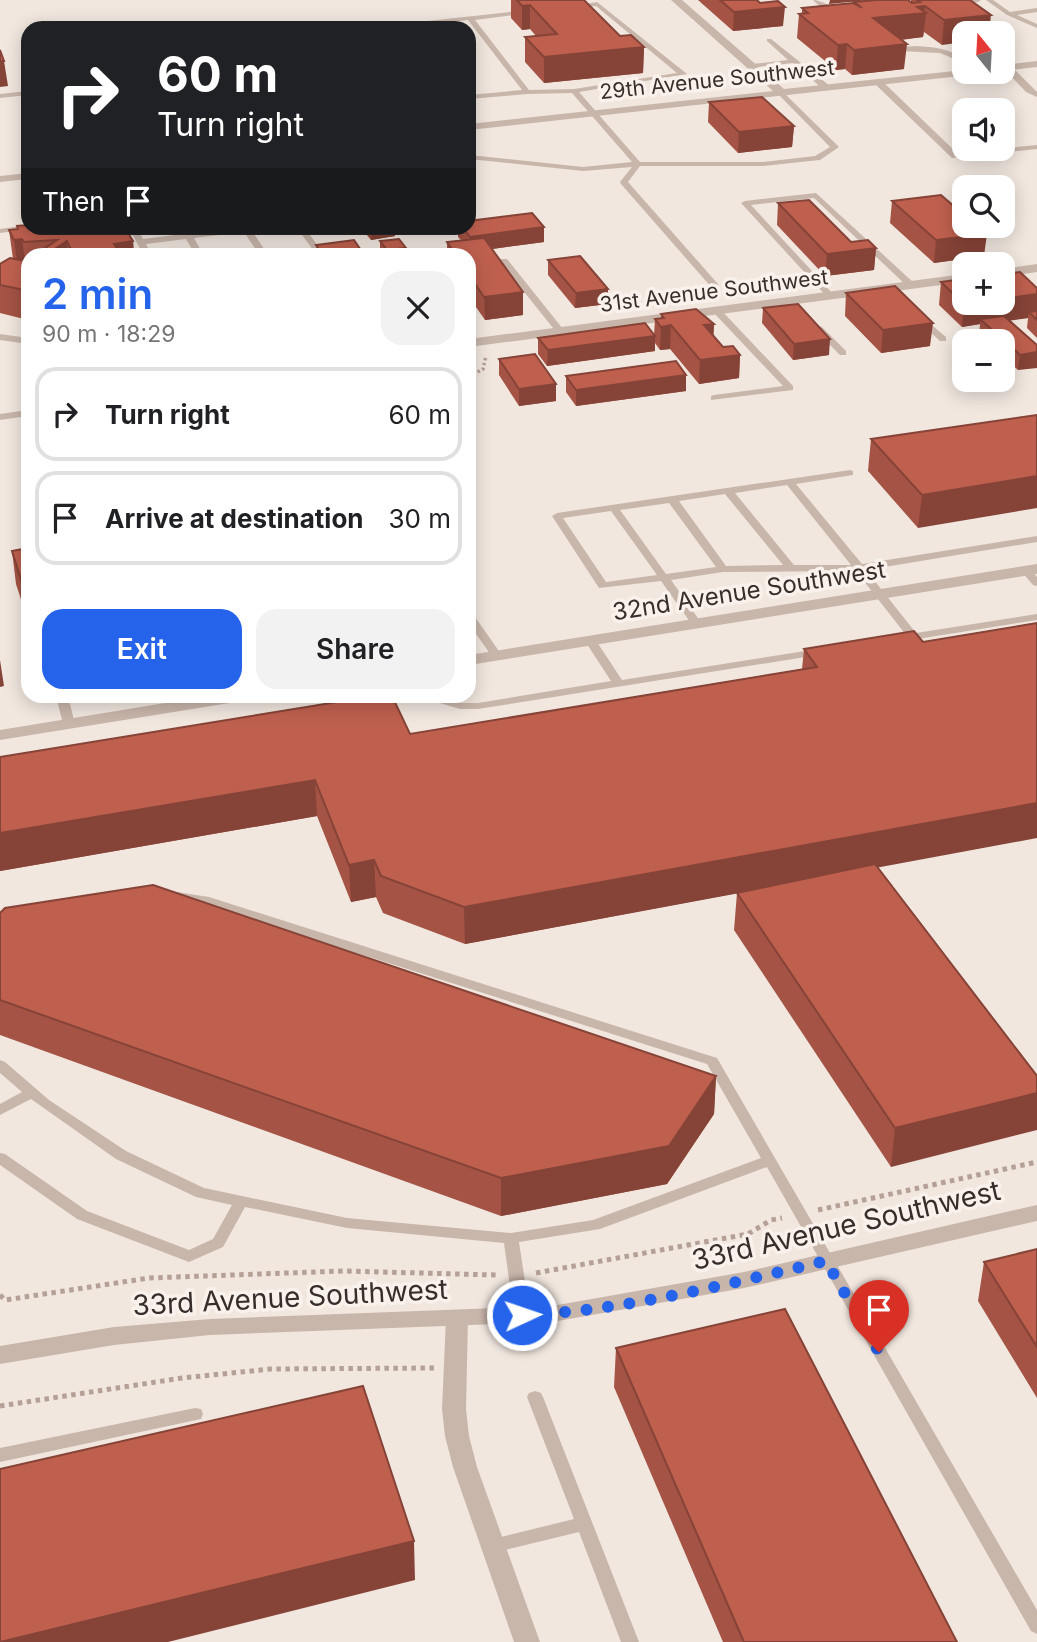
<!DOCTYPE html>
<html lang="en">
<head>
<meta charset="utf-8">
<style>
	:root { --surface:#fff; --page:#f2f2f2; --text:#202124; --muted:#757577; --line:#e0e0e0; --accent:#2563eb }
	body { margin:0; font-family:Inter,sans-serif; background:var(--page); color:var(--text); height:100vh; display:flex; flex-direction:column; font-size:26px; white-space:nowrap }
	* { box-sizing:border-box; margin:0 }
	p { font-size:23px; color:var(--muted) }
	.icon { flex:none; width:38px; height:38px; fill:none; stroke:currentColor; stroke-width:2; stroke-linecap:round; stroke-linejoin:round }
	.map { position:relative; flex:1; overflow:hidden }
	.side { position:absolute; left:21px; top:248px; width:455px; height:455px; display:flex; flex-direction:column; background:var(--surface); border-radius:21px; box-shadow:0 4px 18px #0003 }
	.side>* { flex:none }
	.hud { position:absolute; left:21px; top:21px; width:455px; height:214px; border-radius:21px; box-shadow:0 4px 18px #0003; background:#202124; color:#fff; overflow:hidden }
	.needle { width:46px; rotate:342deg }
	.fabs { position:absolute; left:952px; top:21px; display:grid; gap:14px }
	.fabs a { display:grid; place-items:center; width:63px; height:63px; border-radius:14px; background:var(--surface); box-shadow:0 4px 18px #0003; font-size:35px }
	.pin { position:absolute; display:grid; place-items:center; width:60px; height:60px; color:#fff; margin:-72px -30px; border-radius:50% 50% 50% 0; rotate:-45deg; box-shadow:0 0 7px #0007 }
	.pin .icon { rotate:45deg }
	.me { position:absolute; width:77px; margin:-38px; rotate:87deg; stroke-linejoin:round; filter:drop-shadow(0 0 5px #0008) }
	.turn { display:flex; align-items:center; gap:24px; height:147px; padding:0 21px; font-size:32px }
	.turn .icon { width:91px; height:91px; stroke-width:2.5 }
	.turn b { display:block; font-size:49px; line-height:60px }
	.then { display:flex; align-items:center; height:66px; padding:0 21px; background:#0003; gap:14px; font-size:26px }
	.round { display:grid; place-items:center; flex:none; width:74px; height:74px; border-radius:21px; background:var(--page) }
	.head { display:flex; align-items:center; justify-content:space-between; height:119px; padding:0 21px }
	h1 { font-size:42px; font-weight:600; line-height:52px; color:var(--accent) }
	.action { display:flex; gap:14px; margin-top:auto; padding:14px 21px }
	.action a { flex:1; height:80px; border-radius:21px; background:var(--accent); color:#fff; font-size:28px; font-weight:600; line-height:80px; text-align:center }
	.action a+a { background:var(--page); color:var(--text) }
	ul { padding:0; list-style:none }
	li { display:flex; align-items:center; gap:21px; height:94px; margin:0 14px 10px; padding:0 7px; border:4px solid var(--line); border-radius:21px }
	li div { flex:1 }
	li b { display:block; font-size:26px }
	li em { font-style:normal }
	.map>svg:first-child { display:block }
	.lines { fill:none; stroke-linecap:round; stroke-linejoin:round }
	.path-far1 { stroke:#b5a095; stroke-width:3.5; stroke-dasharray:2.5 2.5; stroke-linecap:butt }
	.path { stroke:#b5a095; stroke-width:5; stroke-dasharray:4.5 4.5; stroke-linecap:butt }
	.service { fill:#c9b6ab; fill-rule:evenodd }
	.minor { fill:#c9b6ab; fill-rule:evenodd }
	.tertiary { fill:#c9b6ab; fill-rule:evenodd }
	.wall { fill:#a45344 }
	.shaded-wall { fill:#864337 }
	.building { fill:#bf604f; stroke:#864337; stroke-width:2 }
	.route { stroke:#2563eb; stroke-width:12; stroke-dasharray:0 21.6 }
	.labels { text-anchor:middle; stroke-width:7; stroke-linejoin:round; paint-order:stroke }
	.far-street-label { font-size:21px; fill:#372d2a; stroke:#f9f1eb }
	.street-label { font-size:24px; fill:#372d2a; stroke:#f9f1eb }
	.near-street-label { font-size:28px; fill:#372d2a; stroke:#f9f1eb }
</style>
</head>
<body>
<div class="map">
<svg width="1037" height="1642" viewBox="0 0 1037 1642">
	<rect width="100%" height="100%" fill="#f1e7df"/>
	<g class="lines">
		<path class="path-far1" d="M469,377L483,369L486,356"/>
		<path class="path" d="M818,1210L1037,1162
			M536,1273L748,1234L771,1220L782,1218
			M0,1295L5,1300L149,1278L343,1271L496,1275
			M0,1406L182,1378L271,1369L434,1368"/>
		<path class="service" d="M813,0C821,0 832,7 839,11C830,16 820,7 813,0Z
			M955,0H981L978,2L953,3L952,2Z
			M986,0H993L1010,12L1037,8V12L1017,15L1037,24V28L1007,15Z
			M597,2L687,74L579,92L640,162H763L815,156L830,147L779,95L778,93L782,91L839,147L820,160L763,166H640L628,182L718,284V288H712L621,184L620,182L632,167L583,171L469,159V155L583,167L632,162L572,93L527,94L469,99V95L522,90L468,20L400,28H379L382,26L527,10L529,11V13L475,20L529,90L574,89L677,73L596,6L573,9L570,7Z
			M767,39H771L830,86V90H824L793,63L749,68V64H752L788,60L767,41Z
			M916,46C934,47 949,49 964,58V63L940,53L899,51L896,49L899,47Z
			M1005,66H1011L1037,92V97L1026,92L1005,70Z
			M875,80H881L957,153L1037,145V149L952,158L875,84Z
			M28,91V95L0,98V94Z
			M816,193L914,283V287H908L814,198L751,205L835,296L828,298L741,203L745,201Z
			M28,225V228L31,229L0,233V229Z
			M129,228H137L143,239L183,234L180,228H188L191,233L239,228H259L258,230L252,231L269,256H260L244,232L194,238L204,256H196L186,239L146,244L152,256H144Z
			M297,228H305L325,256H314L316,254Z
			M501,259H507L563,329V333H557L501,263Z
			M717,308L720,309L793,386V390L711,400V396L714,395L783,386L714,313L713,311Z
			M921,316L946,337V341H940L918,321V317Z
			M819,326L822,327L846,351V355H840L816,331V327Z
			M0,334L28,338V344L0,340Z
			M28,410V416L0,420V414Z
			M850,470L853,471V475L796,484L862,564L1037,536V542L866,570L916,633L1037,614V620L905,641L900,638L906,635L856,571L723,572L671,580L702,624L697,627L693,626L661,581L599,588L552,516L557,513ZM787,485L851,565H794L735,493ZM725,494L783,565L726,566L679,501ZM669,503L716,567L666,574L620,510ZM611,511L657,575L606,582L563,518Z
			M1026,568L1030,569L1037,577V586L1033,585L1021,571Z
			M469,613L473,614L501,654L503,656L501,658H493L469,624Z
			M591,638L595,639L622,680L818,649L824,652L818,655L478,709H460L440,703L436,696H447L461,703H478L611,681L585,641Z
			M56,696H68L75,724L73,726L69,727L63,724Z
			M177,892L209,897L717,1058L1037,1610V1634L1031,1631L767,1167L600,1229L519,1242L530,1315L528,1319L522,1321L516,1319L514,1315L504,1243L347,1228L245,1207L223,1247L189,1262L77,1219L0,1165V1153L5,1154L87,1211L189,1250L213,1239L232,1205L196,1197L116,1159L31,1099L0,1115V1104L22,1092L0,1073V1060L5,1062L49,1100L126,1151L204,1188L347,1218L511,1233L593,1220L761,1158L707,1064L202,904L172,899L171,896Z
			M535,1391L541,1393L543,1397L639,1642H621L579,1532L493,1553L487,1551L484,1546L487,1541L493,1539L574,1519L527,1397L529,1393Z
			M195,1408L201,1409L203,1414L201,1419L0,1462V1448Z"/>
		<path class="minor" d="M671,0H682L784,89L964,70V72H975L970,75L469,130V124L773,91Z
			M1037,61V67L1003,71V65Z
			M28,173V179L0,182V176Z
			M1037,264V272L1003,277V269Z
			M964,274V282L469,347V339Z
			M1037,564V574L469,665V655Z
			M208,696H250L242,701L0,740V730Z
			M457,1310L465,1312L468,1318L466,1409L469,1436L477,1467L540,1642H514L453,1467L445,1436L442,1409L446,1318L449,1312Z"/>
		<path class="tertiary" d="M1037,1205V1221L744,1288L552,1322L210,1335L114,1345L0,1364V1346L114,1327L210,1319L552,1306L744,1272Z"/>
	</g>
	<path class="wall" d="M511,0H584L620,36L644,47L643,73L544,83L525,62V37L536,36L530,29L522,30L511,18Z
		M698,0H757L783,26L733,31Z
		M911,0H970L942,45L924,32L923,37L901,40L904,69L852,75L845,69L836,70L797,38L799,14L802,13V8L854,4V2H911Z
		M709,102L794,126L792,147L738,153L708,122Z
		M892,201L984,256L934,263L890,223Z
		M778,203L851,242L876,248L874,270L825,276L777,225Z
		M17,226L133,241L134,256H28V320L0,313V264L13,259L9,230L17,229Z
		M344,228H395V236L371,240L361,228L346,230Z
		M458,228H469L544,242L492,249L523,292V315L485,320L469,297V256H447V242L461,240L458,237Z
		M380,241L407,255L385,256L380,249Z
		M316,245L365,256H317Z
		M548,260L608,304L575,308L548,275Z
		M941,282L1037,294V338L1027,328L1028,318L1010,320L1037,345L1018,370L1003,357V341H986L979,335L980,324L962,327L939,305Z
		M846,293L930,346L881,353L845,316Z
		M763,308L829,355L793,360L762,323Z
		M661,314L714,324L713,336L723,347L740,355L739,378L699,384L670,349L660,350L655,343V351L547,366L538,354V338L654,335L655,319L661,318Z
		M499,359L556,384V401L519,406L499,375Z
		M686,375V391L576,406L566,392V376Z
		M1037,415L918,528L868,471L871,439Z
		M28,548V621L16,584L12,551Z
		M914,631L878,867L1037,1076L891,1167L734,930L737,893L465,944L383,913L376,897L351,902L317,816L0,871V757L410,734L802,669L804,649Z
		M0,913L716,1076L714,1114L667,1184L501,1216L0,1035Z
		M1037,1249V1398L978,1301L984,1262Z
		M616,1348L957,1642H723L614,1387Z"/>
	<path class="shaded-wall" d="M830,0H869L829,4Z
		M530,5V29L522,30V6Z
		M925,6L924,13H926L923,37L871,43L873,18L917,7Z
		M785,7L783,26L733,31L734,12Z
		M991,15L989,33H964V42L942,45L944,20Z
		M847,44L845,69L836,70L838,45Z
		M907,44L904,69L852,75L854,50Z
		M644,47L643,73L544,83V57Z
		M0,61H4L8,86L0,87Z
		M794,126L792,147L738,153L739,132Z
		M544,227V242L470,252V237Z
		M346,228H361L346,230Z
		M370,228H395V236L371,240Z
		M987,234L984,256L934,263L936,240Z
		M22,239L26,268L18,269L14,240Z
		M67,241L68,256H44Z
		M133,241L134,256H110L114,244Z
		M406,248L407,255L387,256V250Z
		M876,248L874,270L825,276L827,254Z
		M28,288V320L24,290Z
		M608,289V304L575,308L576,293Z
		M523,292V315L485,320L484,297Z
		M1037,294V317L1029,312L1028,318L986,324L980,319V324L962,327L964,304L1003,303V299Z
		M933,323L930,346L881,353L883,330Z
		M714,324L713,347L704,325Z
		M671,325L670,349L660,350L661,327Z
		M655,336V351L547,366L548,350Z
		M830,339L829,355L793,360L794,344Z
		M1037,352V368L1018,370L1020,355Z
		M740,355L739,378L699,384L700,360Z
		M686,375V391L576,406V390Z
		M556,384V401L519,406V389Z
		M1037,476V508L918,528L922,495Z
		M0,660L4,686L0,687Z
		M315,780L317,816L0,871V833Z
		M1037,803V838L465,944L464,907Z
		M374,860L376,897L351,902L349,865Z
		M716,1076L714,1114L667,1184L501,1216V1178Z
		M1037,1093V1130L891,1167L895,1128Z
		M414,1541L415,1580L168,1642H0Z"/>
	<path class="building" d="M517,0H584L620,36L631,35L644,47L544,57L525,37L557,34L530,5L522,6Z
		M720,0H757L760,3L778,1L785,7L734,12Z
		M876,0H908L912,3L920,2L917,0H970L991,15L944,20L925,6L917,7L926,13L873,18L907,44L854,50L847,44L838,45L799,14L808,13L802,8L853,3L862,8L854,2Z
		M126,24L129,28H101L100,27Z
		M0,50L4,61H0Z
		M762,97L794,126L739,132L709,102Z
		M941,195L964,215V226H977L987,234L936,240L892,201Z
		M809,200L851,242L868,240L876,248L827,254L778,203Z
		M532,213L544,227L470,237L463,228H469V221Z
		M28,225V228H125L133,241L114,244L120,254L110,256H74L67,241L44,256H33L57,240L24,242L22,239L14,240L9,230L18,229L17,226Z
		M484,238L523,292L484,297L469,275V256H456L447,242Z
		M399,239L406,248L387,250L380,241Z
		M354,240L365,256H324L316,245Z
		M580,256L608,289L576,293L548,260Z
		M10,258L24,261L28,258V288L24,290L0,285V264Z
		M1020,272L1037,288V294L1003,299V274Z
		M964,279V303H973L964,304L941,282Z
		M895,286L933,323L883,330L846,293Z
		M798,304L830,339L794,344L763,308Z
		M696,309L714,324L704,325L723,347L733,346L740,355L700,360L671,325L661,327L655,319L664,318L661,314Z
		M1037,311V320L1029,312Z
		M1004,316L1037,345V352L1020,355L980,319Z
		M645,323L655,336L548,350L538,338Z
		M535,354L556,384L519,389L499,359Z
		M676,361L686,375L576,390L566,376Z
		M1037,415V476L922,495L871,439Z
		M28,548V602L12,551Z
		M1037,623V803L464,907L381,876L374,860L349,865L315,780L0,833V757L374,696H392L410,734L817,667L804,649L914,631L923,642Z
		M875,864L1037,1076V1093L895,1128L737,893Z
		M153,885L716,1076L669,1146L501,1178L0,1000V913L5,908Z
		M1037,1249V1347L984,1262Z
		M785,1309L957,1642H744L616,1348Z
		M363,1386L414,1541L0,1642V1469Z"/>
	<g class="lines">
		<path class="route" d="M522,1315C624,1311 727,1284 826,1261L879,1352"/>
	</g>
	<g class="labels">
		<g class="far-street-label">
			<text transform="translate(717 80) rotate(-6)" y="7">29th Avenue Southwest</text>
			<text transform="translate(714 291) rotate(-7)" y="7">31st Avenue Southwest</text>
		</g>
		<g class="street-label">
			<text transform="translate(749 591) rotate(-9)" y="8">32nd Avenue Southwest</text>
		</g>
		<g class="near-street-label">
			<text transform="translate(846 1225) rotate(-13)" y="10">33rd Avenue Southwest</text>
			<text transform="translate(290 1297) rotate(-3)" y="10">33rd Avenue Southwest</text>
		</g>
	</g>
</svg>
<div class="fabs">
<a><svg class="needle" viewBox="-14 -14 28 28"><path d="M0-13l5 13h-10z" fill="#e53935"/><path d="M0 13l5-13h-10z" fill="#757577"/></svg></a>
<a><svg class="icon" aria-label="sound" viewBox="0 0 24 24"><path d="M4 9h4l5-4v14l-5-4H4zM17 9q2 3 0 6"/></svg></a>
<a><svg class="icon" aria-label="search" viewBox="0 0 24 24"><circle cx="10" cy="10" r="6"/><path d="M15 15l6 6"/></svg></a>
<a>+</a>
<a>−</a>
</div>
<div class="pin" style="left:879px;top:1352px;background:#d93025"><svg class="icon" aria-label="arrive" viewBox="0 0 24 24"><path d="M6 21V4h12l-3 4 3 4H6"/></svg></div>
<svg class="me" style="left:522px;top:1315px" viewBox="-20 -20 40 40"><circle r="17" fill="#2563eb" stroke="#fff" stroke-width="3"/><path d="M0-11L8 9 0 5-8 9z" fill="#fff"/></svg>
<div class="hud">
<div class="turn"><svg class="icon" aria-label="right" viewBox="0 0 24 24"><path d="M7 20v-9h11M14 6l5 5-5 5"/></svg><div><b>60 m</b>Turn right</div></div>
<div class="then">Then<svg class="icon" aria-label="arrive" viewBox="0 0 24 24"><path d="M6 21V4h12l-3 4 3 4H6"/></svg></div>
</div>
<section class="side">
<div class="head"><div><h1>2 min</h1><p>90 m · 18:29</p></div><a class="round"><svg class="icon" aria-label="close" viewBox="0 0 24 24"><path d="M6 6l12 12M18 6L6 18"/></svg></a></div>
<ul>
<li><svg class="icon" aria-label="right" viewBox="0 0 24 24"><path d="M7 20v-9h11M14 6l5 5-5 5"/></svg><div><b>Turn right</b></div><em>60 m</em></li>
<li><svg class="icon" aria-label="arrive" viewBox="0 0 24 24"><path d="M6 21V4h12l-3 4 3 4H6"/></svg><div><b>Arrive at destination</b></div><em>30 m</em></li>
</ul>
<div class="action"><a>Exit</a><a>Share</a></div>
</section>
</div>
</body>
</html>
